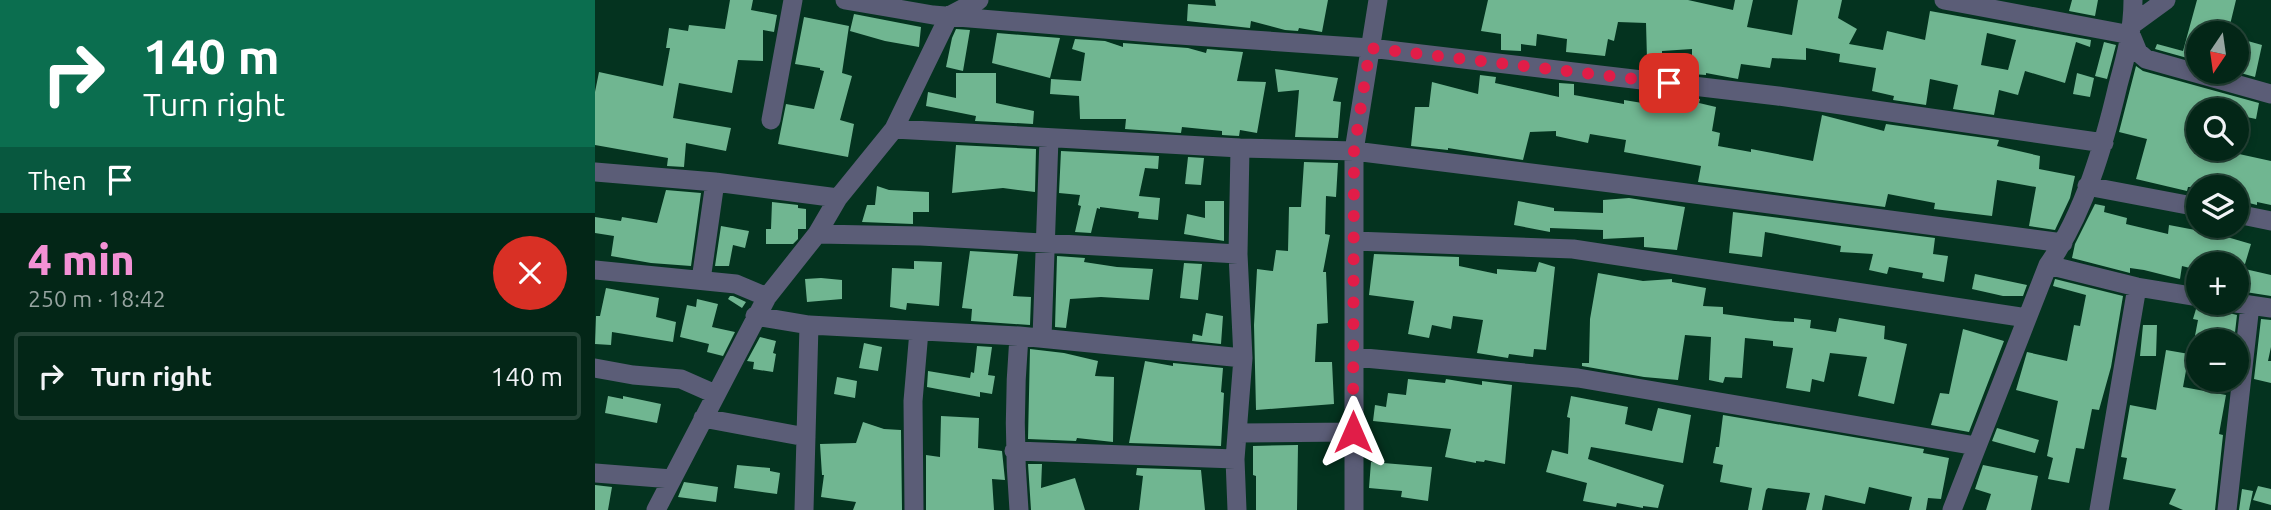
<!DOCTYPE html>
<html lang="en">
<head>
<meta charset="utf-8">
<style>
	:root { --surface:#032617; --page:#0d2e20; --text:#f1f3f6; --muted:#97a5a1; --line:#244336; --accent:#f391d5 }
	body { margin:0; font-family:Ubuntu,sans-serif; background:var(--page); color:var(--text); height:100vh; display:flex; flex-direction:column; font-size:26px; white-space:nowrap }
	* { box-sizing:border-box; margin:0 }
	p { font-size:23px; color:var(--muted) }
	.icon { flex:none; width:38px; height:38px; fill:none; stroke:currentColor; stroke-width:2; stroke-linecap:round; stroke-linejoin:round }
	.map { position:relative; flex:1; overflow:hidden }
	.details { display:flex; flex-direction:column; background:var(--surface); width:595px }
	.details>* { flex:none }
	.top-card { background:#0b6e4f; color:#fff; overflow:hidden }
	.needle { width:46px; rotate:193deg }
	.controls { position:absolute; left:1591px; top:21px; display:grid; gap:14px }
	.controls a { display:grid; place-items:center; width:63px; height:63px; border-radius:50%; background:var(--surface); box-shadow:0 4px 10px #0003,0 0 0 2px var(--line); font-size:35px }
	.pin { position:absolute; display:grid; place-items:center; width:60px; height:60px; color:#fff; margin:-30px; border-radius:14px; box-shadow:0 4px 10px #0006 }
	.me { position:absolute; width:77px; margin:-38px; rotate:0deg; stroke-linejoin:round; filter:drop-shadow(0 0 5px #0008) }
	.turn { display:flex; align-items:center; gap:24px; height:147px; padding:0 28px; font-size:32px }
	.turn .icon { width:91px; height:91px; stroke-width:2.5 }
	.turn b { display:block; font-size:49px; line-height:60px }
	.then { display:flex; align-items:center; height:66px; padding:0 28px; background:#0003; gap:14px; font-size:26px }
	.round { display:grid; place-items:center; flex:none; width:74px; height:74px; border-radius:37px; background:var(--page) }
	.headline { display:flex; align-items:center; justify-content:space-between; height:119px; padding:0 28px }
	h1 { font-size:42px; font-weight:800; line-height:52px; color:var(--accent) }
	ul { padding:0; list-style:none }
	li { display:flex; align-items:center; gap:21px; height:88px; margin:0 14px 10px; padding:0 14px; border:4px solid var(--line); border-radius:7px }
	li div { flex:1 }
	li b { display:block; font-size:26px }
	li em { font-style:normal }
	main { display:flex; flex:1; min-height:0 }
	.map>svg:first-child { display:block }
	.building { fill:#70b691; fill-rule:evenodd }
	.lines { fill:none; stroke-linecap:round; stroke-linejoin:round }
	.minor { stroke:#5b5d77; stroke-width:19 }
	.route { stroke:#e11d48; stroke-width:12; stroke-dasharray:0 21.6 }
</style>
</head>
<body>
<main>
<section class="details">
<div class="top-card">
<div class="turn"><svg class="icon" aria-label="right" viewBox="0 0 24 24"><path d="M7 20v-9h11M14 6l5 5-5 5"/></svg><div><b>140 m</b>Turn right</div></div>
<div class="then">Then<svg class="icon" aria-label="arrive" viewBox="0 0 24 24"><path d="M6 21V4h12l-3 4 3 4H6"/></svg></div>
</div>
<div class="headline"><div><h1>4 min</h1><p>250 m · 18:42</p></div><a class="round" style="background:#d93025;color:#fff"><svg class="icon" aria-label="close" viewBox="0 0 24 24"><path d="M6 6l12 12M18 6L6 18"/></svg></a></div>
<ul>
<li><svg class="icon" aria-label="right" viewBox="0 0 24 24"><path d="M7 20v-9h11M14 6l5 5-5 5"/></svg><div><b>Turn right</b></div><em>140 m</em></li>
</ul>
</section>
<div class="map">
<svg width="1676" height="510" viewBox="0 0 1676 510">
	<rect width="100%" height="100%" fill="#04331f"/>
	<path class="building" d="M135,0H158L156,10L182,15L179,32L168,30V61L143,60L137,93L84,83L78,118L136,128L131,151L91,143L89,167L72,166L73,158L0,145V92L4,72L68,86L75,48H71L74,28L93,31L94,25L130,29Z
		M620,0H733L727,32L704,28L703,31L690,30L656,21L655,28L592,21L593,4L621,6Z
		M893,0H1093L1138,10L1140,0H1158L1152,27L1197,35L1203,0H1247L1243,18L1262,29L1254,44L1288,50L1292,31L1330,40L1335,11L1496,40L1495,47L1481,42L1470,83L1430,71L1423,95L1404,90L1399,115L1358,109L1363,85L1335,79L1331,105L1298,100L1299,96L1277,91L1281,68L1244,62L1245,54L1211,48V60L1177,58L1175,68L1146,64L1143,79L1111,73V75L1097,74V49L1067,51V59H1052L1051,23L1023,22L1019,41L1013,39L1010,56L971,52L972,39L942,34L941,46L926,44V51L906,50V34L886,31ZM1392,33L1421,40L1413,70L1386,65Z
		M1477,0H1503L1500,16L1474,11Z
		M1602,0H1641L1633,33H1603V61L1560,49L1562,44L1588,51Z
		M259,14L326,27L324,47L290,41L255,31Z
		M209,17L254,26L247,73L257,76L245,120L259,124L253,157L183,144L191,104L219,109L229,71L225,70V68L200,64Z
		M361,29L375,30L368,71L351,67L357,38Z
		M402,33L465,38L455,78L397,63Z
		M1642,38L1667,45L1660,77L1642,72Z
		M480,39L510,41L528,47V43L593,48L611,53L612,49L648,52L642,81L671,82L662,133L645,130L644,136L627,135V131L587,127L586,133L530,129L531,119H485L484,96L455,94L456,79L486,81L490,53L477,49Z
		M1509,42L1521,45L1512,79L1500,76Z
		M1541,66L1548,71L1664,103L1661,119L1642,115V110H1603V149H1645L1644,154L1676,161V205L1662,202V205L1642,200V187H1593L1592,191L1541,179L1552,139L1524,132Z
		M680,69L743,78L738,101L746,102L743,138L700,137L704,90L683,92Z
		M361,73H401V103L439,111L438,124L380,121L381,116L331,106L333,92L361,98Z
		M1482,73L1499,78L1495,97L1478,94Z
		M885,75L901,77L900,83L964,97V83L979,84V95L1029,104V100L1072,107L1075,96L1105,99L1104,103L1121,107L1117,131L1125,133L1123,146L1156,152V149L1218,161L1227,115L1289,131L1291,124L1404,140L1402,146L1445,156L1444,169L1480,176L1475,198L1460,230L1434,226L1441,187L1402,180L1397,216L1339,209L1340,203L1293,194L1290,207L1103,182L1106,166L1029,152L1031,140L995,134L993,143L961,136V131L935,132L928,160L853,148V150L816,146L820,107H834L837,82L883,94Z
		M361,145L441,149L440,192L408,188L357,193Z
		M466,151L564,156L563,169L550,168L544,196L565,198L563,220L543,218L544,212L505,207V209L502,208L496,233L480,232L486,206L483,205L485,195L464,193Z
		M593,157L609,158L606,185L590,184Z
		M709,162L743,163L741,197L731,196L730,234L735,235L728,272H731L733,323L722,324L720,362H737L739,404L661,410L659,325L662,269L678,271L681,250L693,251L694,207H706Z
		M282,186L294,190L334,192V212H318V224L267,222L272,205H280Z
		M71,190L106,193L96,266L56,263L16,256L19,236L0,233V217L26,221L27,217L62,223Z
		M1034,198L1090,207L1082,250L1049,247V237L1008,239V230L955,228V232L919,225L923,201L959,208V211L1008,213V200Z
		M610,201H629V241L589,234L592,214L610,218Z
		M177,202L203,205V208L211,209V229H203V239L198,244H171V229H176Z
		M1500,204L1510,206L1509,212L1532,218L1531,224L1573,234L1574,225L1616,233L1617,229L1633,232L1632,237L1656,244L1650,264H1603V270L1587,266L1585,279L1549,270L1535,268V273L1477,258L1480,244Z
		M1138,212L1340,238L1338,254L1353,256L1349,282L1327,278L1328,273L1294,267L1292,274L1274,270L1278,254L1245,252L1246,246L1170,232L1167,257L1134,253Z
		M126,226L154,231L150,248L138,245L134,266H120Z
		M375,251L423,254L418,296L436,297L435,325L376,321L377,309L367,308Z
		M779,254L864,257V266L902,274V269L941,272L944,262L960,267L951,350L939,349L938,357L914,354L913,358L882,353L888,320L858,316L856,329L837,325L834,338L813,334L819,301L774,295Z
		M462,256L490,258L489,262L522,267L558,269L554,300L506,297L475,299L471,328L460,327Z
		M319,261L347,262L344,306L312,303L311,310L295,307L297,268L319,269Z
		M589,263L607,264L603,300L585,298Z
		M1650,269L1676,275V296L1644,291Z
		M1003,273L1048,281L1077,279V282L1111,288L1108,306L1128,307V314L1180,321L1199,322V318L1216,320L1215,328L1241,332L1244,318L1290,326L1289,339L1312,344L1299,404L1263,396L1272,357L1235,353L1229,382L1217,379L1215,392L1191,388L1198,348L1178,346V341L1150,338L1147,378L1130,377L1128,383L1114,380L1116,337L1090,335L1083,380L1049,377L987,366V363H994L995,319Z
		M1380,274L1432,285L1428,296H1408L1377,289Z
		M226,278L247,280V299L212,302L210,279Z
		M1460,279L1528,296L1516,367L1504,410L1497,409L1489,449L1481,448L1474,483L1453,479L1458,458L1452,456L1463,401L1421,390L1432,352L1472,361L1479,325L1485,326L1491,295L1458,286Z
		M11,288L64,298L61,317L81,322L78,342L17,332L16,345L0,344L1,316H5Z
		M135,296H138L151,302L147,308L133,299Z
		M102,299L123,304L117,327L140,332L128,356L112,352L114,344L85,337L92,305L101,307Z
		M1614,304L1629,307L1634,313L1642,315L1639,341H1599L1603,320L1598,319L1601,309L1608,308Z
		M611,313L628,316L626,344L597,341L598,334L607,336Z
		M1666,319L1676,320V347L1673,361H1676V383L1659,379Z
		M1548,325H1562L1561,356H1545Z
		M1368,329L1409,341L1374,432L1336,425L1345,393L1354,394Z
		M165,337L181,341L178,353L181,354L178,372L158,369L159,362L152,361Z
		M269,343L287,347L283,371L264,368Z
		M382,346L397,347L393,375L400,376L397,394L385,392V397L332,387L333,371L375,378L376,372L379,373Z
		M435,349L469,353L503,361L500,376L519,377L518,442L482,438L481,441L433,439Z
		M1571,350L1594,354L1588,387L1631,395L1624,434L1628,435L1620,510H1588L1574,504L1581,489L1528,479L1532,458L1526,457L1535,405L1561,410Z
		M550,361L578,366V363L628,368L626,392L629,393L626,446L534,443Z
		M242,377L262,381L260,398L239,394Z
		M813,379L850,383L851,379L887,385V381L917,385L910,464L890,460L889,462L881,461V463L850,457L856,429L778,421L780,405L791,407L793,393L811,395Z
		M13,396L28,399V396L66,404L62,423L10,413Z
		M976,396L1033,407L1030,424L1057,431L1063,408L1096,415L1088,463L996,447L993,459L1069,485L1063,508L1048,506V508L1022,503L1021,507L988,501L992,483L951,472L957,450L973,454L975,418L972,417Z
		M1128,415L1329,449L1328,453L1354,458L1346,499L1333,498L1331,510H1314L1317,497L1274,487L1270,504L1230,495L1227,510H1211L1215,493L1173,488L1171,490L1167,510H1153L1157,488L1125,482L1128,465L1118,463L1121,447H1124Z
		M346,416L384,418L383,448L407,451L410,480L397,479L399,510H331V455L345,457Z
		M268,422L289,429L306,430L307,510H258L261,502L226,497L229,475H227L225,444L261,443Z
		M1402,428L1444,440L1440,453L1397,441Z
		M703,445L702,510H661V476L658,475V446Z
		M776,462L837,467L833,501L806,497L807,491L774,488Z
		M433,464H447L446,488L480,478L490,510H436Z
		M142,465L175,468V471L185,473L182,494L139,488Z
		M1388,465L1443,476L1436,510H1391L1396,494L1380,489Z
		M542,468L606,470L610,510H544L548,476L541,475Z
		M89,482L123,487L121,502L83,497Z
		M0,485L17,487L13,510H0Z
		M1663,486L1676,489V505L1658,500Z
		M1647,489L1658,491L1654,510H1644Z"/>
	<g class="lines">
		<path class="minor" d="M250,0L338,15L569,34L775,48L1183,96L1509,143
			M1349,0L1536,35
			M1538,24L1571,0
			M1536,35L1543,52L1551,59L1676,94
			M176,120L198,0
			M299,129L645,148L759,151L1016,183L1468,243
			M0,172L120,182L243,198
			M1492,186L1603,207
			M1642,214L1676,221
			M222,234L326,236L643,254
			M759,241L978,249L1432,318
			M1453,265L1542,287L1603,297
			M0,270L141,284L172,297
			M106,280L120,182
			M1641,303L1676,308
			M160,316L214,325L424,336L648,358
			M447,338L454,138
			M759,357L983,378L1381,446
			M0,368L38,375L86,379L120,394
			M108,418L211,437
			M642,433L759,432
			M419,451L640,459
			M0,473L77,479
			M61,510L172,297L222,234L243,198L299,129L354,16L384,0
			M209,510L214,325
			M319,510L318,401L324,331
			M424,510C419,451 419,395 424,336
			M642,510L640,459L648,358L643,254L645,148
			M759,510V151L783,0
			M1357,510L1453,265C1489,214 1509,145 1523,85C1531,56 1538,30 1538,0
			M1504,510L1542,287
			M1632,510L1655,305"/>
	</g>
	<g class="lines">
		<path class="route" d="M758,432L759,151L775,48L1074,83"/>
	</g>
</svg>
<div class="controls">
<a><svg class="needle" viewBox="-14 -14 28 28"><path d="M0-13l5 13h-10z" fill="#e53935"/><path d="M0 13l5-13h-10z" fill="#97a5a1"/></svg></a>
<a><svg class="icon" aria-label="search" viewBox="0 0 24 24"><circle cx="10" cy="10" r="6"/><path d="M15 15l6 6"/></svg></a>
<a><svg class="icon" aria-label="layers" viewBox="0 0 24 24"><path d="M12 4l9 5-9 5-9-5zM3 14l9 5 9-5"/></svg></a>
<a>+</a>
<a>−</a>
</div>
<div class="pin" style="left:1074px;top:83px;background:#d93025"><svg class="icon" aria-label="arrive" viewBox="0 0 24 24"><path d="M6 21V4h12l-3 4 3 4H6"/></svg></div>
<svg class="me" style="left:758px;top:432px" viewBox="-20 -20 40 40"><path d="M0-17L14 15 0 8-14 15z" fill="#e11d48" stroke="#fff" stroke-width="4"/></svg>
</div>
</main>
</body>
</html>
